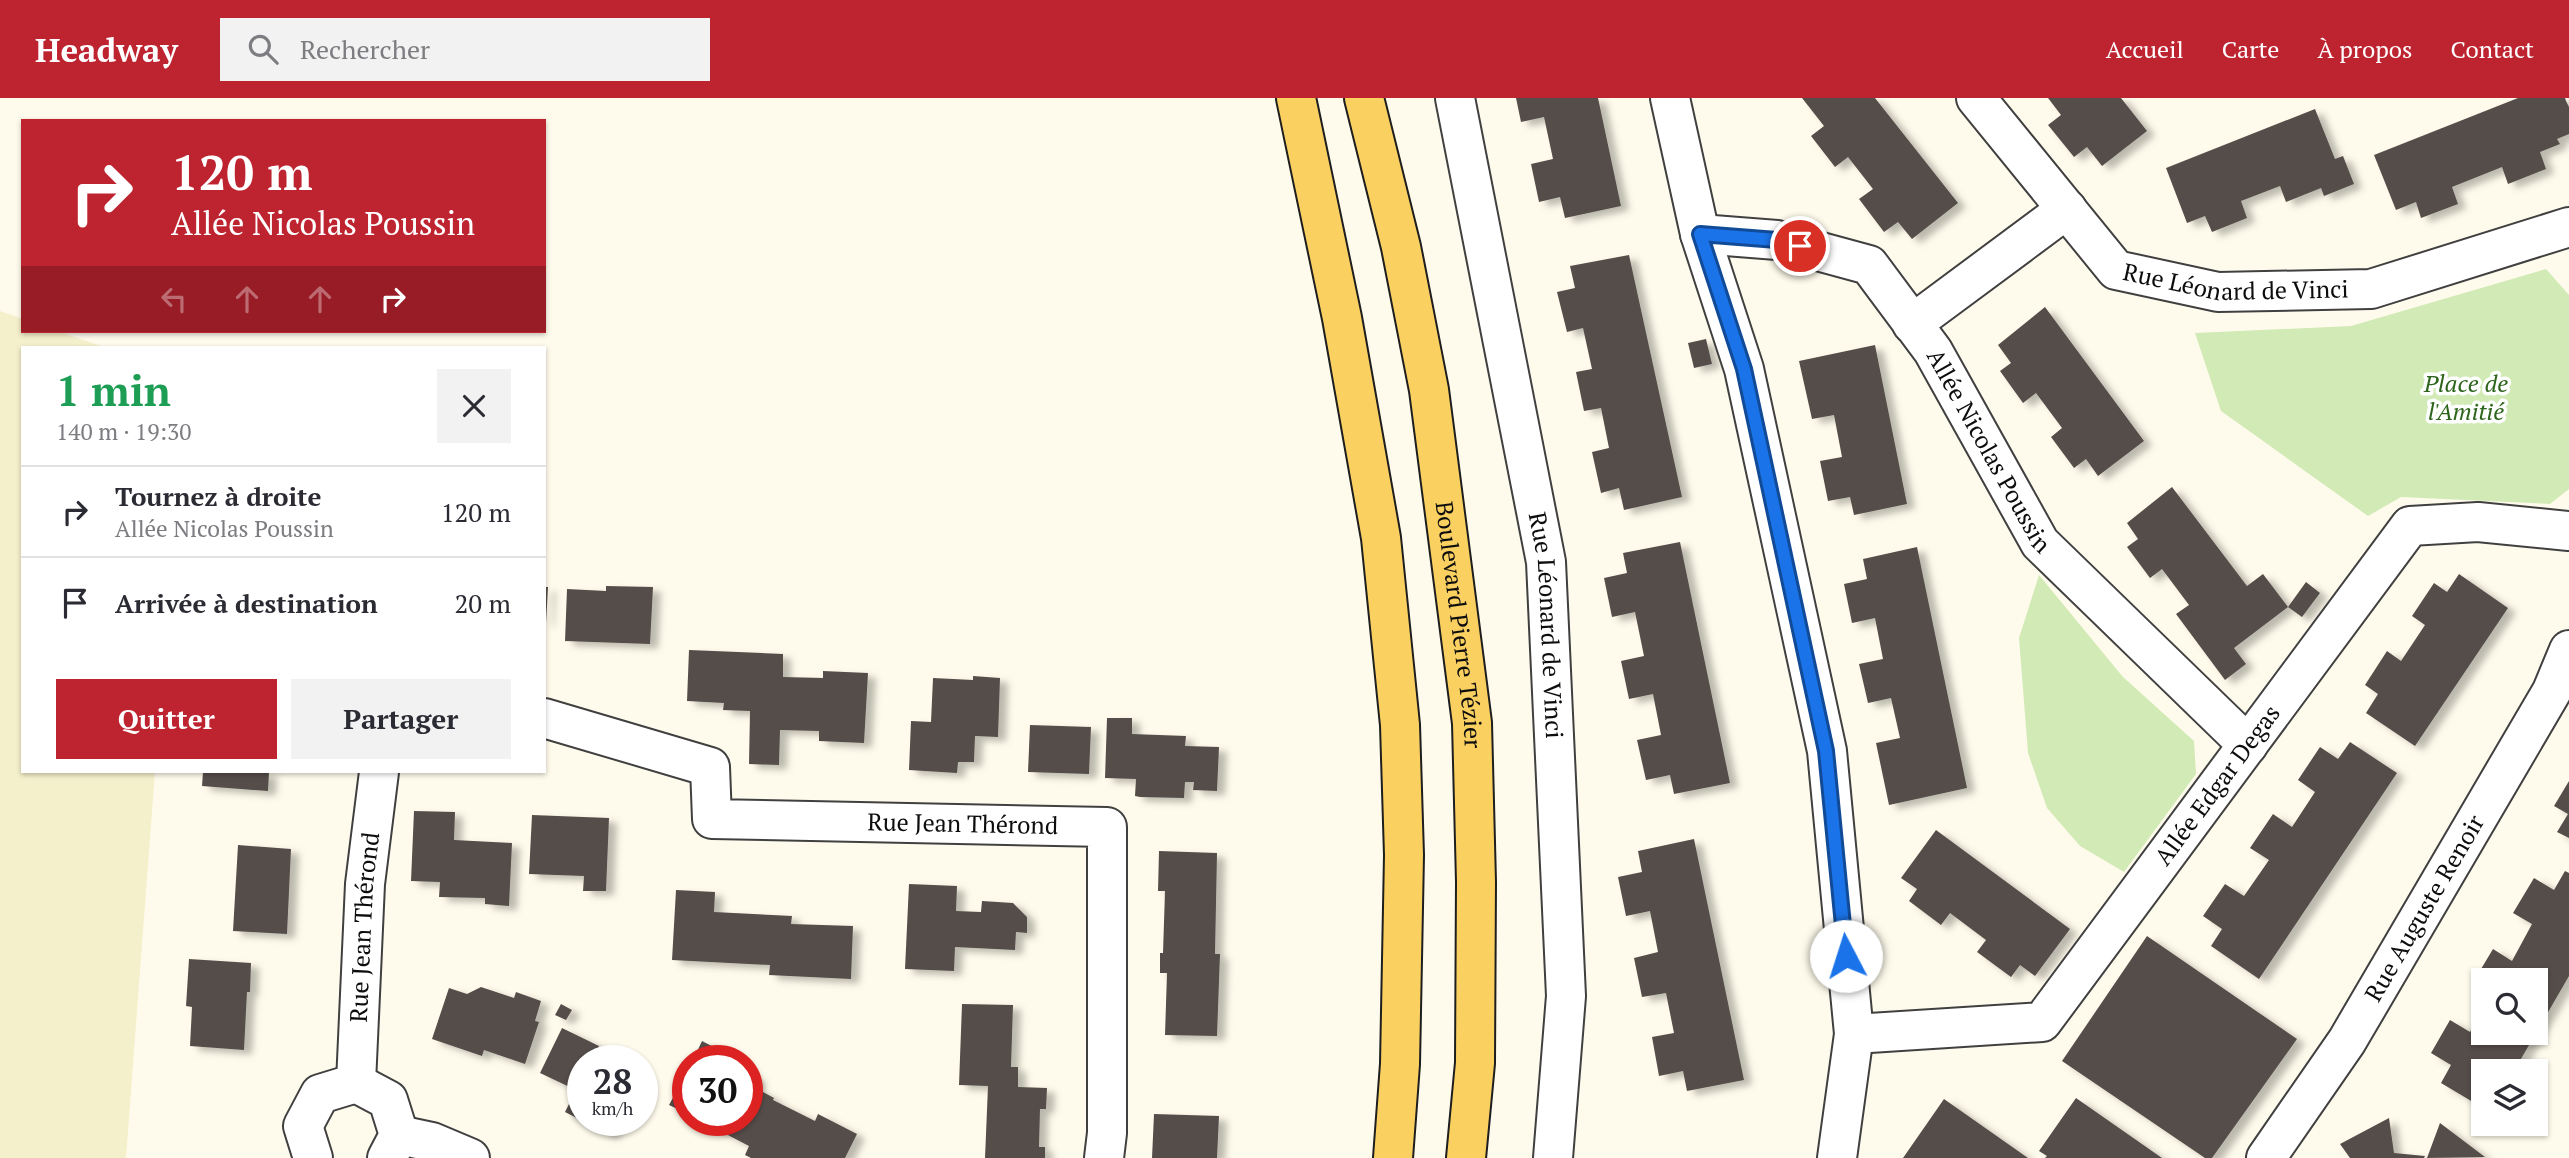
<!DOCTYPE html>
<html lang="fr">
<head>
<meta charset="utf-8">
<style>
	:root { --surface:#fff; --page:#f2f2f3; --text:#2b2b33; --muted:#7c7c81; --line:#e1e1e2; --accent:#be2330 }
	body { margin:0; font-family:"PT Serif",serif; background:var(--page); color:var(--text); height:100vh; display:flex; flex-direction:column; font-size:26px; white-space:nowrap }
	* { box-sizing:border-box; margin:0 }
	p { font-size:23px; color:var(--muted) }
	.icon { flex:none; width:38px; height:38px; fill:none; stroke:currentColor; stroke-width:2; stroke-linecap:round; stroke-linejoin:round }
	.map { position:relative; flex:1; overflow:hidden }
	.sheet { position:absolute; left:21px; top:248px; width:525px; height:427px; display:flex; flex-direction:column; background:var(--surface); border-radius:0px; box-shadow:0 2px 5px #0004 }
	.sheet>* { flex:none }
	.guide { position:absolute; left:21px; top:21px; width:525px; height:214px; border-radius:0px; box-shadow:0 2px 5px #0004; background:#be2330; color:#fff; overflow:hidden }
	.tools { position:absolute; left:2471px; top:870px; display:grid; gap:14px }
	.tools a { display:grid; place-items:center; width:77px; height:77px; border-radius:0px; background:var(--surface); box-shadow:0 2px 5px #0004; font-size:35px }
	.speed { position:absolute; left:567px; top:947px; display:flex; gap:14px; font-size:35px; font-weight:700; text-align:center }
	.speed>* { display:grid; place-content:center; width:91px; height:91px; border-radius:50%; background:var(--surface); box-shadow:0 2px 5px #0004; line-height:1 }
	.speed small { font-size:18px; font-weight:400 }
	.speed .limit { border:10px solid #d22; background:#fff; color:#111 }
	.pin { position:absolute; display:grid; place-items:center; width:60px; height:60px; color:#fff; margin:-30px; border:4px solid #fff; border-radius:50%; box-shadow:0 2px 7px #0007 }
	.me { position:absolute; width:77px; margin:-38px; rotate:355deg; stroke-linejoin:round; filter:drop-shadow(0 0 5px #0008) }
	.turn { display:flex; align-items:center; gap:24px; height:147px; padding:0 35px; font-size:32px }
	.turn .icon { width:91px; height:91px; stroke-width:2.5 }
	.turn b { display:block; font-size:49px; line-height:60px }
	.lanes { display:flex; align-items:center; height:66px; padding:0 35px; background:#0003; justify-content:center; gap:35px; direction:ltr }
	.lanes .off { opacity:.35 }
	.round { display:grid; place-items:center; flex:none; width:74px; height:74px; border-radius:0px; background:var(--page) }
	.overview { display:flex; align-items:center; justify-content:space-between; height:119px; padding:0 35px }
	h1 { font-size:42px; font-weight:800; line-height:52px; color:#1e9e55 }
	.action { display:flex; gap:14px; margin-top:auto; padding:14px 35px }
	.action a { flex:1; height:80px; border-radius:0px; background:var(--accent); color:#fff; font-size:28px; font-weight:800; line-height:80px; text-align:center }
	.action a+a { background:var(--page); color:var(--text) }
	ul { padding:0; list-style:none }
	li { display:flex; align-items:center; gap:21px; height:91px; padding:0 35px; border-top:2px solid var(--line) }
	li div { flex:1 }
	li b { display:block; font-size:26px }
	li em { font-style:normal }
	header { display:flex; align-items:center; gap:42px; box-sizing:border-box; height:98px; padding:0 35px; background:var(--accent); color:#fff }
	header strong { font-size:33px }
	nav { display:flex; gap:38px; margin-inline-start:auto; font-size:24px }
	.search { width:490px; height:63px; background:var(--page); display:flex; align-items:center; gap:18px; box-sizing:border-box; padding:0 24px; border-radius:0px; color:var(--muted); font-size:26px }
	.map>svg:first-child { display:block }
	.farmland { fill:#f5f0cc }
	.green { fill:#d2eab6 }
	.building { fill:#554d49; filter:url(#shadow) }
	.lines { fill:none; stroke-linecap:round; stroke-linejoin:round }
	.minor-casing { stroke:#404040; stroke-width:42 }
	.major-casing { stroke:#1e1e1e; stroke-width:42 }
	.minor { stroke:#fff; stroke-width:38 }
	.major { stroke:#fad061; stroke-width:38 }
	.route-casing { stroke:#114b97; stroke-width:18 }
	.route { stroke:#1a73e8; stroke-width:12 }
	.labels { text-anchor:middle; stroke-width:7; stroke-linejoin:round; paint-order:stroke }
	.street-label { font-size:24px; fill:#0d0d0d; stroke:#fff }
	.park-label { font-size:24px; font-style:italic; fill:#2e651c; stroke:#fff }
</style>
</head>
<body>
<header>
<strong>Headway</strong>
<div class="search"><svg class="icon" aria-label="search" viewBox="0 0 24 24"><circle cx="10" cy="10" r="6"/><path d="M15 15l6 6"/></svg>Rechercher</div>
<nav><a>Accueil</a><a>Carte</a><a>À propos</a><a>Contact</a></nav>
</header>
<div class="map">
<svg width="2569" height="1060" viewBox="0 0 2569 1060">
	<defs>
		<filter id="shadow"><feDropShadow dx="8" dy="4.5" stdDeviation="3.5" flood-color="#0004"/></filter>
	</defs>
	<rect width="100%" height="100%" fill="#fffbec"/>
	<path class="farmland" d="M0,213L23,221V233H57L107,250H23V674H155L126,1060H0Z"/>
	<path class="green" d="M2546,171L2569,197V391L2550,406L2401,399L2368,418L2221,313L2195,235L2351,228Z
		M2039,477L2123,579L2194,643L2196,676L2124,774L2080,748L2047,710L2028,655L2019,540Z"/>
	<path class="building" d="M1516,0H1598L1621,108L1565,120L1560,99L1539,104L1531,66L1553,61L1544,19L1521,24Z
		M1802,0H1875L1958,105L1912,141L1898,124L1884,134L1859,101L1873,91L1848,59L1835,69L1811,38L1824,28Z
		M2048,0H2121L2147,33L2102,68L2087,49L2074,59L2048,27L2061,17Z
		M2518,0H2565L2566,3L2569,9V36L2557,41L2560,46L2540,54L2546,71L2508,86L2502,69L2452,89L2458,106L2421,120L2416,104L2396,112L2374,57Z
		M2315,11L2335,61L2343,58L2354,86L2324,98L2321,90L2286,104L2280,88L2241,103L2247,120L2212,134L2205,118L2187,125L2166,70Z
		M1629,157L1682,399L1624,412L1619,390L1601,395L1592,354L1609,350L1601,310L1584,313L1576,274L1592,271L1583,230L1567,234L1557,194L1575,190L1570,168Z
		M2045,209L2144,343L2098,378L2086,361L2074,370L2051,339L2062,330L2036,295L2023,305L2000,273L2011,265L1998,247Z
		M1706,241L1712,266L1694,270L1688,245Z
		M1875,247L1907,406L1854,417L1850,399L1828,403L1820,363L1842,359L1834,317L1812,321L1799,263Z
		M2172,389L2247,488L2263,476L2288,509L2234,550L2246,566L2225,582L2176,516L2189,507L2162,471L2150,480L2127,449L2138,441L2127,425Z
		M1680,444L1730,685L1674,696L1670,677L1646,682L1637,642L1661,637L1653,596L1629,601L1621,563L1644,558L1635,514L1612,519L1604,480L1627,475L1623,455Z
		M1917,449L1967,690L1889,707L1876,645L1900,640L1891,600L1868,605L1859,566L1883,561L1875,520L1852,525L1844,486L1867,481L1863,461Z
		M2459,476L2508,510L2415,648L2366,615L2378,596L2365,587L2387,553L2401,563L2425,527L2412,518L2434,485L2447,494Z
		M2306,484L2320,495L2302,519L2288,509Z
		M606,488L653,489L650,546L565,543L567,491L606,493Z
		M544,489H548L546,525H544Z
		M689,552L783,556V579L823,580V573L868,575L864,645L819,643V633L780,632L779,667L749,666L750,613L723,612L724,605L687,603Z
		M973,578L1000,580L998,639L975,638L974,664H958L957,675L909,672L911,623L931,624L933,580L973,582Z
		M1107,620H1132V636L1186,638L1185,648L1219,649L1217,693L1193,692L1194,684H1185L1184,700L1140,699L1135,698L1136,681L1105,680Z
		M1030,627L1091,629L1089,676L1028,674Z
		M2350,644L2397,675L2259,881L2211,848L2222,831L2203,818L2225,786L2244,798L2269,762L2250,750L2273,716L2292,729L2315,694L2298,682L2320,649L2338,661Z
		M203,674H269L268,693L202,688Z
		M2569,683V740L2557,734L2568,716L2554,708Z
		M414,713L455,714L454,742L512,745L509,808L485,806V800L439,799L440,784L411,783Z
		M532,717L609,720L606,793H583L584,778L529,776Z
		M1936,732L2070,831L2035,878L2020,867L2011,879L1977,854L1986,842L1950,815L1941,827L1909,803L1917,791L1901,780Z
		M1694,741L1744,982L1687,993L1683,973L1659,978L1652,939L1674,935L1666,895L1642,899L1634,860L1658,854L1650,813L1626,818L1618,779L1642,774L1638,753Z
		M238,747L291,751L287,836L233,833Z
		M1159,753L1217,755L1215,856H1220L1217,938L1165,937L1167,875H1160V855H1163L1165,793H1158Z
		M2565,773L2569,775V878L2514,973H2483V1010L2441,985L2451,967L2431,955L2450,922L2470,934L2483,911V934H2536V882H2483V892L2472,886L2493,851L2512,863L2532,826L2513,815L2534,780L2554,792Z
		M909,786L957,788L956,813L981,814L982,803L1013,805L1027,819V835L1016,834L1015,852L955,849L954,873L905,871Z
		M676,792L715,794L714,814L792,818L791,826L853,828L851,881L769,877L770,867L672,862Z
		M2147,838L2297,941L2212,1060H2205L2062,963Z
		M189,861L251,865L250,894H247L244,952L190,948L192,909L186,908Z
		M481,889L514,900L516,894L541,903L535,923L539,924L525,966L484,952L482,958L432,941L449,890L467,896Z
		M561,906L572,912L566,922L555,917Z
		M962,906L1013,907L1011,969H1018V989L1047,990L1046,1011H1040L1039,1049H1045V1060H985L988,988L959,987Z
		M562,930L599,948L595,957L607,962H583V1022H618L610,1037L565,1014L576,992L540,975Z
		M702,943L739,962H693Z
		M688,972V1016L669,1007Z
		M747,976L759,981L754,989L774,1000L773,1002L815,1023L818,1016L857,1036L845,1060H751L745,1057L749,1048L699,1022H747Z
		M2076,1000L2162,1060H2045L2047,1058L2039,1053Z
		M1944,1001L2028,1060H1903Z
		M1154,1016L1219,1018L1217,1060H1152Z
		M2389,1020L2394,1055L2425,1058L2424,1060H2350L2340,1046Z
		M2440,1025L2485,1059L2427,1060Z"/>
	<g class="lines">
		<defs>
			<g id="minor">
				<path id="s1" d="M1455,0L1546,464L1566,898L1553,1060"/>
				<path d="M1670,0L1700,136L1744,271L1827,653L1854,936L1837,1060"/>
				<path id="s2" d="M1976,0L2116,172L2218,194L2371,191L2569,129"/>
				<path id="s3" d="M1700,136L1777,142L1869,167L1933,253L2040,445L2248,647"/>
				<path d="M1912,226L2067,111"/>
				<path id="s4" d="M544,620L710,669L712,721L1107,729V1035L1104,1060"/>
				<path id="s5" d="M1854,936L2042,924L2410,428L2478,424L2569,433"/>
				<path id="s6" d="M356,985L365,786L379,674"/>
				<path d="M399,1037L432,1044L470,1060"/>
				<path d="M313,1060L303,1028L320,996L356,985L388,1002L399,1037L387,1060"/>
				<path id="s7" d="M2266,1060L2347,943L2552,593L2569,552"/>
			</g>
			<g id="major">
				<path d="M1296,0L1342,220L1381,440L1400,627L1404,757L1400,966L1393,1060"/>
				<path id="s8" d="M1364,0L1401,149L1429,292L1472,625L1476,784L1475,965L1466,1060"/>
			</g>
		</defs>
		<use href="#minor" class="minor-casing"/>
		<use href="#major" class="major-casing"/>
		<use href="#minor" class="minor"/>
		<use href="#major" class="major"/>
	</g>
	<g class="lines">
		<defs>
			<path id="route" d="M1800,148L1777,142L1700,136L1744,271L1826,653L1846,858"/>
		</defs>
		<use href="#route" class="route-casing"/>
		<use href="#route" class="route"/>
	</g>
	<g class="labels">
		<g class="street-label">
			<text dy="8" stroke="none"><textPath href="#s2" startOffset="343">Rue Léonard de Vinci</textPath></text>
			<text dy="8" stroke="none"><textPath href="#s3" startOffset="394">Allée Nicolas Poussin</textPath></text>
			<text dy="8" stroke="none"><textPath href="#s8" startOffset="536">Boulevard Pierre Tézier</textPath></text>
			<text dy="8" stroke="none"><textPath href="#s1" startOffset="536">Rue Léonard de Vinci</textPath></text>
			<text dy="8" stroke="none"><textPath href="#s5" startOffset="483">Allée Edgar Degas</textPath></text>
			<text dy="8" stroke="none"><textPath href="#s4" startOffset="476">Rue Jean Thérond</textPath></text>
			<text dy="8" stroke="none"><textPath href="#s7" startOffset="296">Rue Auguste Renoir</textPath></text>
			<text dy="8" stroke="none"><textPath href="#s6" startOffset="156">Rue Jean Thérond</textPath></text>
		</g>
		<g class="park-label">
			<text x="2466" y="294">Place de<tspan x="2466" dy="28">l'Amitié</tspan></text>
		</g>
	</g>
</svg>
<div class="tools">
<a><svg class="icon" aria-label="search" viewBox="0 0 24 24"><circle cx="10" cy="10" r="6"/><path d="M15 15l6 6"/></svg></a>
<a><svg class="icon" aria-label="layers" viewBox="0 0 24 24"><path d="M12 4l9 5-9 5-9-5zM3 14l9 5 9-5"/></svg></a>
</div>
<div class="speed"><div>28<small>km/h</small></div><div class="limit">30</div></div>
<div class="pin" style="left:1800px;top:148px;background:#d93025"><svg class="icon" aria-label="arrive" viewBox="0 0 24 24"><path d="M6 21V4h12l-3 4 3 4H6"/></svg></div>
<svg class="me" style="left:1846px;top:858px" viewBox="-20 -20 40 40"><circle r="19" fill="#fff"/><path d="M0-13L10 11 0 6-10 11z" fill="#1a73e8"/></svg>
<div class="guide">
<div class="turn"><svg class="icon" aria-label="right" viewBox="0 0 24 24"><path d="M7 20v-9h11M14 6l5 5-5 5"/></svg><div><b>120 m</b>Allée Nicolas Poussin</div></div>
<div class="lanes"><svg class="icon off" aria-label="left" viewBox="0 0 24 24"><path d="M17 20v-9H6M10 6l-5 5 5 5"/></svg><svg class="icon off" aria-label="ahead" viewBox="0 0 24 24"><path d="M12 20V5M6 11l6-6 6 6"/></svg><svg class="icon off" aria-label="ahead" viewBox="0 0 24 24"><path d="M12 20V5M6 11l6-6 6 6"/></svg><svg class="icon" aria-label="right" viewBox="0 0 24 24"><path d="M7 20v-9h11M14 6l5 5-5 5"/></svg></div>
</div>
<section class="sheet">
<div class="overview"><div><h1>1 min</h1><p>140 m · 19:30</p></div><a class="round"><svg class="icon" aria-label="close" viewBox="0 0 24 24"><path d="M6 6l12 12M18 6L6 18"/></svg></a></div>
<ul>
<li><svg class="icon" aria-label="right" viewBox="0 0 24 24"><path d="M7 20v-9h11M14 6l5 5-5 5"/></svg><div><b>Tournez à droite</b><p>Allée Nicolas Poussin</p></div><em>120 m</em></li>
<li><svg class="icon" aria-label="arrive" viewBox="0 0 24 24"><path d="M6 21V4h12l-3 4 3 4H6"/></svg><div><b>Arrivée à destination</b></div><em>20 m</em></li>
</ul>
<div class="action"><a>Quitter</a><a>Partager</a></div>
</section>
</div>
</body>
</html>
